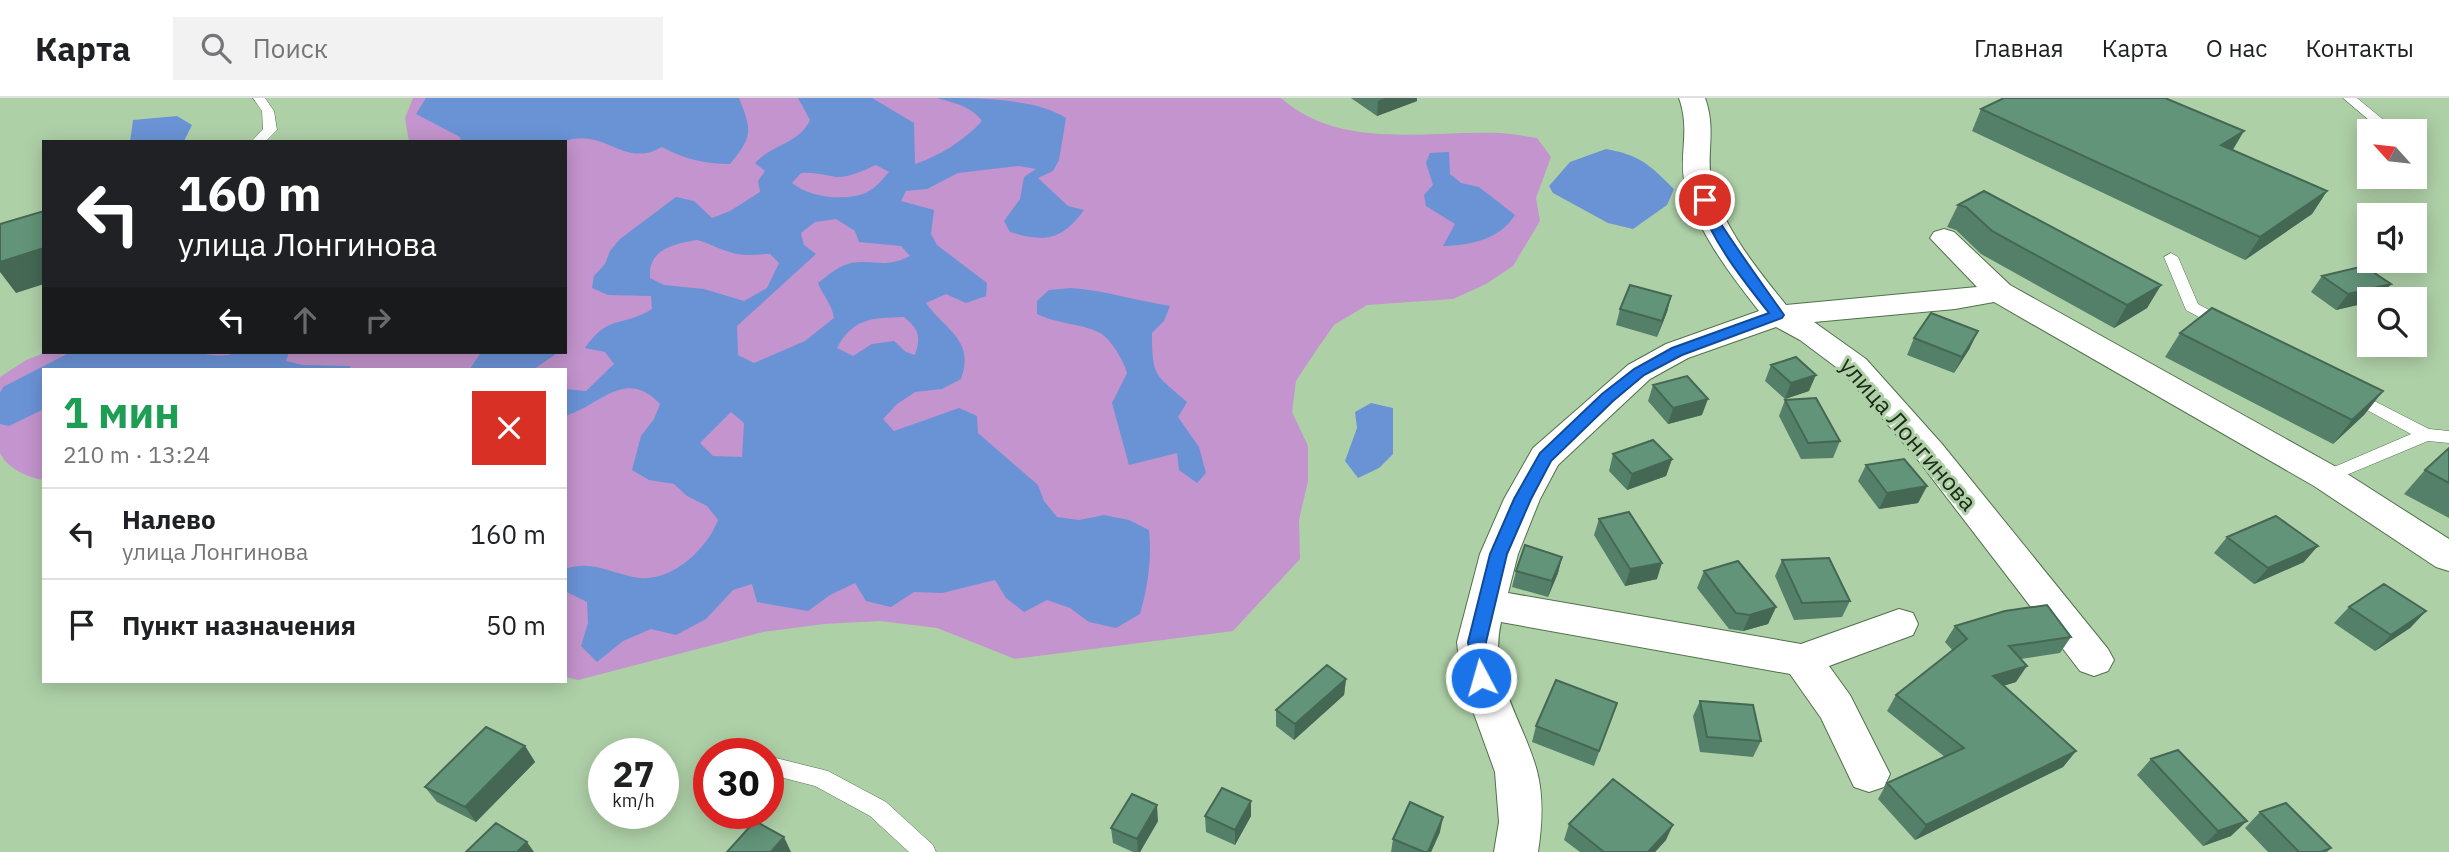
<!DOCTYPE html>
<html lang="ru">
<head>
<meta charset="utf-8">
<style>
	:root { --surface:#fff; --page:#f2f2f2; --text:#202124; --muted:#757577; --line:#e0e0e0 }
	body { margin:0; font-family:"IBM Plex Sans",sans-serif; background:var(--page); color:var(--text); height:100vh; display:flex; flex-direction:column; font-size:26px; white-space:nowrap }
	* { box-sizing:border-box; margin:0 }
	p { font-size:23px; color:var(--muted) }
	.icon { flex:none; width:38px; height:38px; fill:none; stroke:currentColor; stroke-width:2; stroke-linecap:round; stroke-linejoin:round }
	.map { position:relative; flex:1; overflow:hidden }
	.details { position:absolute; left:42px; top:270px; width:525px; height:315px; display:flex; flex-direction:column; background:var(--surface); border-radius:0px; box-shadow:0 4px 18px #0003 }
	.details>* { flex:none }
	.top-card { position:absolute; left:42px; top:42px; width:525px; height:214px; border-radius:0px; box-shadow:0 4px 18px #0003; background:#202124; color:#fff; overflow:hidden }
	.needle { width:46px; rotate:297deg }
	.fabs { position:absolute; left:2357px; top:21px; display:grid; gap:14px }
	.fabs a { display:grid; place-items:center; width:70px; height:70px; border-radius:0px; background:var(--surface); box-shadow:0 4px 18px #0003; font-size:35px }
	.speed { position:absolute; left:588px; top:640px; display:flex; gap:14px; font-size:35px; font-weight:700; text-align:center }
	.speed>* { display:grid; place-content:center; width:91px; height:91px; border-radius:50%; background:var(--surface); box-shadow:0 4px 18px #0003; line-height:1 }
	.speed small { font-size:18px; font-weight:400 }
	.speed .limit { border:10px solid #d22; background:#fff; color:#111 }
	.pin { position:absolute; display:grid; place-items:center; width:60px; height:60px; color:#fff; margin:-30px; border:4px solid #fff; border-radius:50%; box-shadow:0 2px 7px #0007 }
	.me { position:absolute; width:77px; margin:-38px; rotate:354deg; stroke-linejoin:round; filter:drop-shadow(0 0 5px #0008) }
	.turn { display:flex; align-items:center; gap:24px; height:147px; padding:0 21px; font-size:32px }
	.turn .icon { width:91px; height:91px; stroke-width:2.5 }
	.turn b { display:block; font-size:49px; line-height:60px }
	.lanes { display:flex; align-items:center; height:66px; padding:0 21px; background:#0003; justify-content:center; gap:35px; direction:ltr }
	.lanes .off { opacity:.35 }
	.round { display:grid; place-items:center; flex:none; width:74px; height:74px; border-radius:0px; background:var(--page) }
	.head { display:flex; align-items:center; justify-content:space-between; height:119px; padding:0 21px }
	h1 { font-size:42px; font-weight:800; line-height:52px; color:#1e9e55 }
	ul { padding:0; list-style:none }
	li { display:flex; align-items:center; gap:21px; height:91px; padding:0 21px; border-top:2px solid var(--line) }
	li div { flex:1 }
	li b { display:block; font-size:26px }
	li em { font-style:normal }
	header { display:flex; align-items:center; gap:42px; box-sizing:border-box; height:98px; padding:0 35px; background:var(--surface); border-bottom:2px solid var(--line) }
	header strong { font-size:33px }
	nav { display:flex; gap:38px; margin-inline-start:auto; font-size:24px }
	.search { width:490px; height:63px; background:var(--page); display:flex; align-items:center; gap:18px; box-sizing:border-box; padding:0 24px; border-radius:0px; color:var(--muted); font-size:26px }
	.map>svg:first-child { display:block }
	.green { fill:#c394cd }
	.water { fill:#6a93d6; fill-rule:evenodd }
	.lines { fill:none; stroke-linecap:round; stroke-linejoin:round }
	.lane-casing { stroke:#51704b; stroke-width:1 }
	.street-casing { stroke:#51704b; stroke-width:2 }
	.lane { fill:#fff; fill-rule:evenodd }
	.street { fill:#fff; fill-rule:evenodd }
	.wall { fill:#547f68 }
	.shaded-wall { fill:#456855 }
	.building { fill:#629479; stroke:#456855; stroke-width:2 }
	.route { fill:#1a73e8; stroke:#114b97; stroke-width:2 }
	.labels { text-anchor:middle; stroke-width:6; stroke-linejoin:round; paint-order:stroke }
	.street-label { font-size:24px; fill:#1c2919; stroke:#aed0a7 }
</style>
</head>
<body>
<header>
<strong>Карта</strong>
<div class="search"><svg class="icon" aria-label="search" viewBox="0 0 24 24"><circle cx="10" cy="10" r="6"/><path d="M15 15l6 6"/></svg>Поиск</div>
<nav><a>Главная</a><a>Карта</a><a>О нас</a><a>Контакты</a></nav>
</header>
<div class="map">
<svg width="2449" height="754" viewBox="0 0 2449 754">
	<rect width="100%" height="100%" fill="#aed0a7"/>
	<path class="green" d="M413,0H1281C1341,53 1427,32 1500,35C1512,36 1525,38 1537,40L1551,59L1536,100L1540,123L1513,168L1486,186L1453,201L1367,207L1334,227L1315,254L1296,283L1292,314L1308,348V383L1299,422L1300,461L1233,533L1015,561L937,530L880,523L824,526L763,534L578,582L565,579V271H44V382C28,380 7,370 0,355V279L26,262L47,254H565V44H409L405,20Z"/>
	<path class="water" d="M426,0H739C752,33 753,38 730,66C705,66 684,61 662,49C657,51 651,55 646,55C617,60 599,30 562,44H461L460,39L416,16Z
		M798,0H872L914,25L915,66C939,58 965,42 982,23C971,8 954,5 937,0C976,0 1036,0 1066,20L1059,62L1053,73L1038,80L1068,108L1084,112C1062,142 1045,145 1010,134L1004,123L1020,101L1024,79L1036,71L1019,68L958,75L927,91L906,93L901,103L934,112L931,136L937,147L987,185L986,198L966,205L946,196L926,205C946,233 975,242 961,281L942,291L915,294L897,306L883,321L894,333L959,310L977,318L978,335L1038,387L1044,403L1057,419L1079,422L1104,417L1129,422L1149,432C1152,460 1148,488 1140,516L1116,530L1089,524L1070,510L1047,502L1024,514L1006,500L995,482L942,495L914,494L891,509L866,503L855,485L830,497L808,513L757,504L752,486L733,492L706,521L676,537L651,531L623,543L597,564L581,548L588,525L587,504L565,493V471C593,461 613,477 640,480C673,483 707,451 718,422L707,408L687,398L674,386L649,382L632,372L641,338L654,321L660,306C625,269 600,308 565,318V291L586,293L614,266L605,254L585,250C610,215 621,230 652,211L651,198L608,197L592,190L594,178L605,166L610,153L620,141L676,99L694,103L712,120L730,113L760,94L758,83L765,73L755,65C771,47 799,46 810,22ZM876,67L889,74C882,82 874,92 863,96C841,103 809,99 792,85L801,75C814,74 824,77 836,79C849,80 864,72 876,67ZM836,121L855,133L859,144L901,148L910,158C884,171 875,161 851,165C838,168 828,177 818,185C823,198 832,206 834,220L805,243L754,265L738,257L737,228L816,156L804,147L801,135L815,124ZM697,142C709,145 718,151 730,154C743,159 757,156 770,156L779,165L767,190L744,203L704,191L664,187L650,180C648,151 673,146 697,142ZM904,219C919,231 921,239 915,257L906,254L894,243L872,246L853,258L837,250C853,220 872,220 904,219ZM731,314L744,325L742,359L713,358L700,345Z
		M177,18L192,27L184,43L130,44L133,22Z
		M1606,51C1640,57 1650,67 1674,91L1667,107L1633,131L1608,125L1553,95L1549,88L1570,64Z
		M1449,54L1450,76L1461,85L1479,89L1515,117C1499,142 1471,147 1443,148L1455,126L1426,108L1424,97L1433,87L1426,65L1430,55Z
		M1071,190C1104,192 1137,203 1170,208L1164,223L1152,235C1152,281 1156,276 1187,304L1178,319L1199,349L1206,375L1197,385L1179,372L1177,355L1129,367L1112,305L1127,275C1124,263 1111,241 1100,235C1085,226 1057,226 1037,216V203L1049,192Z
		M71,254H199C210,258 225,260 236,254H289L286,263L303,267L350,268V271H44V311L9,328L0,326V295L3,289Z
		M481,254H559L534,271H470Z
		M1371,305L1393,310V356L1379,370L1358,380L1345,363L1357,330L1355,314Z"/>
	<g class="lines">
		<defs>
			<path id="lane" d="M253,0H265L274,13L277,32L265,44H251L263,31L262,13Z
				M2343,0H2357L2397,33H2382Z
				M2171,155L2178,159L2198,206L2231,224L2233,227L2231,230H2219L2186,212L2164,159Z
				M2351,291L2429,331L2449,333V345L2428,343L2332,383H2320L2317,379L2320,375L2411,336L2345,300L2343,296Z
				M768,658L828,673L886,704L933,747L936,754H909L870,718L815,688L768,676Z"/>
			<path id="street" d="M1679,0H1705C1717,33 1705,57 1712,86C1724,131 1757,171 1786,207L1977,189L1930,140L1934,134L1944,131L1954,134L2010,187L2338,370L2449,441V473L2436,469L2314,388L1994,204L1955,211L1814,224L1866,261L1942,346L2108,551L2114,562L2108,573L2094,578L2080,573L1918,362L1844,275L1800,242L1776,229L1688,260L1650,281L1558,367L1540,401L1518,456L1508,495L1801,546L1899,511L1913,515L1918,526L1913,537L1829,568L1850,597L1890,676L1884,689L1869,694L1854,689L1821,620L1790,576L1501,524C1488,581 1523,621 1537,673C1544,700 1542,728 1538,754H1494L1499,724L1495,674L1461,580L1457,544L1480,456L1504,401L1533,350L1628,267L1666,246L1759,213C1730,176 1696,132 1685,86C1678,58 1691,33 1679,0Z"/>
		</defs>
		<use href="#lane" class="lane-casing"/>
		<use href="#street" class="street-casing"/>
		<use href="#lane" class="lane"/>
		<use href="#street" class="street"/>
	</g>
	<path class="wall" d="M1351,0H1417V3L1377,18Z
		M1981,11L2233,52L2327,93L2312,116L2245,162L1972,33Z
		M1984,93L2161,187L2147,210L2114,230L1981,156L1956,132L1947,129L1958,107Z
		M2322,178L2370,201V204L2336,212L2311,194Z
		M1671,198L1667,214L1657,239L1616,227L1620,211Z
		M2180,235L2383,293L2364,317L2333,346L2165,259Z
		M1914,240L1970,250L1954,275L1907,257Z
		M1771,267L1809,293L1785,301L1765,283Z
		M1653,287L1702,317L1668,326L1648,303Z
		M1785,302L1840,343L1833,360L1801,361L1779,318Z
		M2449,350V420L2404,396L2425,372Z
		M1613,356L1672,361L1666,378L1627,392L1609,373Z
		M1866,367L1927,388L1918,405L1879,411L1858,383Z
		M1599,421L1657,481L1625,488L1594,437Z
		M2227,439L2304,464L2254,486L2214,455Z
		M1562,459L1558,475L1548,499L1512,489L1516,473Z
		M1782,462L1850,503L1842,519L1794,522L1775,478Z
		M1704,473L1776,509L1768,526L1743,533L1729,531L1697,490Z
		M2349,509L2426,513L2410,530L2375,553L2334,525Z
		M1955,528L2071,539L2060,555L2021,561L2016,584L2003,588L2076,653L2063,669L1915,742L1878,701L1887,685L1945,659L1887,613L1896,597L1953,553L1945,544Z
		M1346,581L1344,597L1294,642L1276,628V612Z
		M1700,603L1761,643L1753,659L1700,654L1693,618Z
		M1617,605L1594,668L1532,644L1536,628Z
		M525,648L535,664L476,724L437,704L425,689Z
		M2151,661L2231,738L2203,748L2137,677Z
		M1251,703V718L1235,747L1206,734L1205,718Z
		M2260,714L2331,750L2327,754H2268L2245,730Z
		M1158,723L1140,754H1133L1113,745L1111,730Z
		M1569,726L1666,742L1655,754H1580L1564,742Z
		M1440,734L1431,754H1391L1393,741Z"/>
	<path class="shaded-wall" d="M1385,0H1417V3L1377,18L1378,3Z
		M2244,33L2231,55L2221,47Z
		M2327,93L2312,116L2245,162L2260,139Z
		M44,150V186L16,195L0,174V164Z
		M2391,186L2379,201H2370V204L2336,212L2348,196Z
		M2161,187L2147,210L2114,230L2127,207Z
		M1671,198L1667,214L1657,239L1662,223Z
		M1978,233L1970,250L1954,275L1962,259Z
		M1816,277L1809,293L1785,301L1791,285Z
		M2383,293L2364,317L2333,346L2352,322Z
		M1708,301L1702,317L1668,326L1673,310Z
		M1672,361L1666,378L1627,392L1632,376Z
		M1927,388L1918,405L1879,411L1887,395Z
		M2318,448L2304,464L2254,486L2268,470Z
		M1562,459L1558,475L1548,499L1552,483Z
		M1662,465L1657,481L1625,488L1630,471Z
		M1776,509L1768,526L1743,533L1750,517Z
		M2426,513L2410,530L2375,553L2391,537Z
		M2027,568L2016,584L1982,594L1993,578Z
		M1346,581L1344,597L1294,642L1295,626Z
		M525,648L535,664L476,724L465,709Z
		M2076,653L2063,669L1915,742L1926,727Z
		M1251,703V718L1235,747V732Z
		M1157,707L1158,723L1140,754H1138L1137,741Z
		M1443,719L1440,734L1431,754H1428Z
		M2247,723L2231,738L2203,748L2218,733Z
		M1673,727L1666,742L1655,754H1648Z
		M784,739L791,754H771Z
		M527,744L534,754H517Z"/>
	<path class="building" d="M2004,0H2165L2244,33L2221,47L2327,93L2260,139L1981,11Z
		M1984,93L2161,187L2127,207L1992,133L1966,109L1958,107Z
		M44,113V150L0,164V126Z
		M2364,168L2391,186L2348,196L2322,178Z
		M1630,187L1671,198L1662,223L1620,211Z
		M2212,210L2383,293L2352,322L2180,235Z
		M1931,215L1978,233L1962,259L1914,240Z
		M1796,259L1816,277L1791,285L1771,267Z
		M1687,278L1708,301L1673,310L1653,287Z
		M1816,300L1840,343L1808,345L1785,302Z
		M1653,342L1672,361L1632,376L1613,356Z
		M2449,350V385L2425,372Z
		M1904,361L1927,388L1887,395L1866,367Z
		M1629,414L1662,465L1630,471L1599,421Z
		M2276,418L2318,448L2268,470L2227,439Z
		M1525,447L1562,459L1552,483L1516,473Z
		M1829,460L1850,503L1802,505L1782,462Z
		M1738,463L1776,509L1750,517L1736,515L1704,473Z
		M2384,486L2426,513L2391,537L2349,509Z
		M2047,507L2071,539L2009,548L2027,568L1993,578L2076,653L1926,727L1887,685L1964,650L1896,597L1967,541L1955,528L2005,513Z
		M1327,567L1346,581L1295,626L1276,612Z
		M1556,582L1617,605L1599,653L1536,628Z
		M1700,603L1753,607L1761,643L1707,639Z
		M486,629L525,648L465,709L425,689Z
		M2178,652L2247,723L2218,733L2151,661Z
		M1613,681L1673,727L1648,754H1604L1569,726Z
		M1222,690L1251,703L1235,732L1205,718Z
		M1132,696L1157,707L1137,741L1111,730Z
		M1410,704L1443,719L1428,754H1424L1393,741Z
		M2286,705L2331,750L2321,754H2299L2260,714Z
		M755,723L784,739L771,754H727Z
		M496,725L527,744L517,754H466Z"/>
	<path class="route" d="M1705,98C1715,102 1715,117 1721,126C1741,157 1763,187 1784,217L1782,220L1682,257L1644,277L1613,303L1551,363L1531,401L1507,456L1486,544L1490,580L1487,586L1481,588L1474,586L1468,544L1490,456L1514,401L1540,355L1602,296L1634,271L1672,250L1769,215C1742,181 1712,143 1698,102Z"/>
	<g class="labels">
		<g class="street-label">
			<text transform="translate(1908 336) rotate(49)" y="8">улица Лонгинова</text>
		</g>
	</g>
</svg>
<div class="fabs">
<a><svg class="needle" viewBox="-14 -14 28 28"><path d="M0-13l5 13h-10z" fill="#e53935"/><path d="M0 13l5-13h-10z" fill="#757577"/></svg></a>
<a><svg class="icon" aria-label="sound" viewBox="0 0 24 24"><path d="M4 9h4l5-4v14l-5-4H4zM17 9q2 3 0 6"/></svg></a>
<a><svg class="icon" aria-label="search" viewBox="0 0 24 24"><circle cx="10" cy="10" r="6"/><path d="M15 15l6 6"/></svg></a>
</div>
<div class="speed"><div>27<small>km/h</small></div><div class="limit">30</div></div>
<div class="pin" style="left:1705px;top:102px;background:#d93025"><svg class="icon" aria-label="arrive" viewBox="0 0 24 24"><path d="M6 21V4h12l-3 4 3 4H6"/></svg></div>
<svg class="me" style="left:1481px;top:580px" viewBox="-20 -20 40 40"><circle r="17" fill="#1a73e8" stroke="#fff" stroke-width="3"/><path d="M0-11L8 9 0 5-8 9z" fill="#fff"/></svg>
<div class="top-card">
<div class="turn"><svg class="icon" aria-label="left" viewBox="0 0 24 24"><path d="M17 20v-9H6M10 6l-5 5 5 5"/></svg><div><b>160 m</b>улица Лонгинова</div></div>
<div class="lanes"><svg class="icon" aria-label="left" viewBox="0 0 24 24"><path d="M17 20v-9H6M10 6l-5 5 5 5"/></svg><svg class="icon off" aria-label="ahead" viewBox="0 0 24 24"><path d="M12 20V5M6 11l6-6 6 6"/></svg><svg class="icon off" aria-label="right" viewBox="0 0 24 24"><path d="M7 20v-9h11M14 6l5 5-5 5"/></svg></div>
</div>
<section class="details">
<div class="head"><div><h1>1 мин</h1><p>210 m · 13:24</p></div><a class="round" style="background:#d93025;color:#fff"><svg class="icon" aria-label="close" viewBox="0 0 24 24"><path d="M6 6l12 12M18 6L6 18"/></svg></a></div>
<ul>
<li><svg class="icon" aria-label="left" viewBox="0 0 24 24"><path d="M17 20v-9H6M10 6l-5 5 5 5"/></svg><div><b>Налево</b><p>улица Лонгинова</p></div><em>160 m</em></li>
<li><svg class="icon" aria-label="arrive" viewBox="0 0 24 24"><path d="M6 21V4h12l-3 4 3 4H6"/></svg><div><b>Пункт назначения</b></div><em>50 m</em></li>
</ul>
</section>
</div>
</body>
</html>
